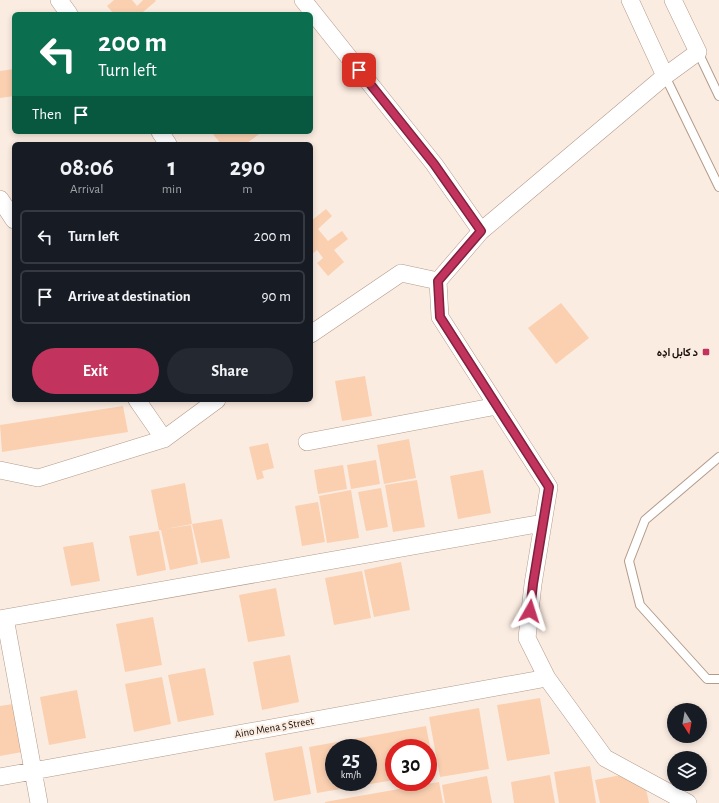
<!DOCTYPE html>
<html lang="en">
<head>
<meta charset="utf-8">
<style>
	:root { --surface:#171b24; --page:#242831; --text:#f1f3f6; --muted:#9ea1a6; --line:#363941; --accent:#c2335d }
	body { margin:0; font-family:"Alegreya Sans",Vazirmatn,sans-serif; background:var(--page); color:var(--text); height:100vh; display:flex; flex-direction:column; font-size:15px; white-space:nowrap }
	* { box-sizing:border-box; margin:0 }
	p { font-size:13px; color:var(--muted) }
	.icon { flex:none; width:22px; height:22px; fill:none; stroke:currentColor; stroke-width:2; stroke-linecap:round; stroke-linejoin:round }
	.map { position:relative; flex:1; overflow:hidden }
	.panel { position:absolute; left:12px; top:142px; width:301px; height:260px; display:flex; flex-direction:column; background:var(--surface); border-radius:6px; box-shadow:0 2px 6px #0003 }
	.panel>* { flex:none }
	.banner { position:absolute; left:12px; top:12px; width:301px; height:122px; border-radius:6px; box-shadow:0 2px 6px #0003; background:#0b6e4f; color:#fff; overflow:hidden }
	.needle { width:26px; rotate:169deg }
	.tools { position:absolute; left:667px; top:703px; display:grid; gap:8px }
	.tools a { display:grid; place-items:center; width:40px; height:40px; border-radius:50%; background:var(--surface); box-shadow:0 2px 6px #0003; font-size:20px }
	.speed { position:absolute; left:325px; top:739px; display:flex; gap:8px; font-size:20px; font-weight:700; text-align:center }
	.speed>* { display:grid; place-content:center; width:52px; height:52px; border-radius:50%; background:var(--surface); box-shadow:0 2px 6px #0003; line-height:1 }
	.speed small { font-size:10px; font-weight:400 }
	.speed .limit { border:6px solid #d22; background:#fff; color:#111 }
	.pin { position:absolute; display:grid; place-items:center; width:34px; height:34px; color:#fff; margin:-17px; border-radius:8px; box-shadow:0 2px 6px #0006 }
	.me { position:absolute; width:44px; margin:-22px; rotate:6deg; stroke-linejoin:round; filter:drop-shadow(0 0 3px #0008) }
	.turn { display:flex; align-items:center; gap:14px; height:84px; padding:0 20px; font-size:18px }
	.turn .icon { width:52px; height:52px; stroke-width:2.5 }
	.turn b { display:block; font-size:28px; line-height:34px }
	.then { display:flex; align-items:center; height:38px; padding:0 20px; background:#0003; gap:8px; font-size:15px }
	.eta { display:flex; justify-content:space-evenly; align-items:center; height:68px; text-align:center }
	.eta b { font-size:24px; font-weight:700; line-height:28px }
	.cta { display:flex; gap:8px; margin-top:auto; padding:8px 20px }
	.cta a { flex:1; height:46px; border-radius:24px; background:var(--accent); color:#fff; font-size:16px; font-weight:700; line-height:46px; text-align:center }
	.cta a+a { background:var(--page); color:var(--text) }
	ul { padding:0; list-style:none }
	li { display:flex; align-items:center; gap:12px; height:54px; margin:0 8px 6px; padding:0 12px; border:2px solid var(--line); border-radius:6px }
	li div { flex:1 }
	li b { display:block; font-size:15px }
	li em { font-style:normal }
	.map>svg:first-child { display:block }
	.building { fill:#fad0b1; fill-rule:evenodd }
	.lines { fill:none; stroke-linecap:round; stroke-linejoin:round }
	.lane-casing { stroke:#b39b8a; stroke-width:10 }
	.street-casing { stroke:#b39b8a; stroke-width:18 }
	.lane { stroke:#fff; stroke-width:8 }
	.street { stroke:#fff; stroke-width:17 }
	.route-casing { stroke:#7e213c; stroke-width:10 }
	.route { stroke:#c2335d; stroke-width:7 }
	.poi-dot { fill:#c2335d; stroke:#fbece1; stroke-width:1.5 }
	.labels { text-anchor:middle; stroke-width:4; stroke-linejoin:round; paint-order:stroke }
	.poi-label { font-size:11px; font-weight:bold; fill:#19100a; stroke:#fbece1; text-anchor:end }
	.street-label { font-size:11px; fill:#19100a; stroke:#fbece1 }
</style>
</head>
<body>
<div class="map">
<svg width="719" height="803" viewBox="0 0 719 803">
	<rect width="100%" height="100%" fill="#fbece1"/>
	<path class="building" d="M114,0H132L137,6L143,0H155L156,1L143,12L144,14H114L107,6Z
		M14,69V96L0,98V71Z
		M215,132H240L241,133L242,132H262L247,143L249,144H221L213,134Z
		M326,209L332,216L318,229L328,241L342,231L348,239L334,250L344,262L328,276L317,263L323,258L317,250L311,255V221Z
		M561,303L589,338L556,364L528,328Z
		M365,376L372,416L342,421L335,381Z
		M123,406L128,432L2,452L0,425Z
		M409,439L416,478L384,484L377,445Z
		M268,443L274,468L262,471L264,478L257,480L249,447Z
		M376,460L380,484L351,489L347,465Z
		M343,465L347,489L318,494L314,470Z
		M483,470L491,513L458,519L450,476Z
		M417,480L425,527L393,532L385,485Z
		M185,483L192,524L222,519L230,558L201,563L192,524L165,529L191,525L198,564L170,570L161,530H159L151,490Z
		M381,488L388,527L366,531L358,492Z
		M351,490L359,538L327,543L319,496Z
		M318,502L325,542L302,546L295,506Z
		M159,531L166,570L137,576L129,536Z
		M93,542L100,581L71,586L63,547Z
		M401,562L410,610L374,617L364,570Z
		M362,571L371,618L334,625L325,578Z
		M276,588L285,636L248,642L239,595Z
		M153,617L162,665L125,672L116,624Z
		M290,655L299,702L262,710L253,662Z
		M205,668L214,715L178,722L168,675Z
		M162,677L171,724L134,732L125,684Z
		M77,690L86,738L49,745L40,697Z
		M540,698L550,754L507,761L497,705Z
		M13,704L22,752L0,756V706Z
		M479,708L489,769L440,777L429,717Z
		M426,726L435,773L428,774V748H394V780L317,793L309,747ZM334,748H368V782H334Z
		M302,746L311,794L274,801L265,753Z
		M590,766L596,803H559L554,772Z
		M642,771L649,803H600L595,780Z
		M550,775L555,803H514L511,782Z
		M487,776L492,803H445L442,785Z
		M439,782L443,803H325V802Z"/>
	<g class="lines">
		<defs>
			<path id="lane" d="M698,52L719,96
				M665,76L719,187
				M719,457L645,520L629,561L640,605L707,679H719"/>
			<path id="street" d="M59,0L69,14
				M303,0L434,164L481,231
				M630,0L665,76
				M673,0L698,52L665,76L481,231L438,281L440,317L549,487L533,584L527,638L547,678L605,758L688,803
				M160,132L168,144
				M0,199L14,220
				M311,334L401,273L438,281
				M137,400L164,439
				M307,442L497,406
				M0,470L38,478L164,439L217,400
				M5,618L39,803
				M0,619L543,523
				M0,777L547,678"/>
		</defs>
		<use href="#lane" class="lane-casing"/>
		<use href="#street" class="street-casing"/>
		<use href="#lane" class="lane"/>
		<use href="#street" class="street"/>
	</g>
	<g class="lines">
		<defs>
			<path id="route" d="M359,70L434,164L481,231L438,281L440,317L549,487L533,584L530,611"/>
		</defs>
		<use href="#route" class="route-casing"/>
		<use href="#route" class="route"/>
	</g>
	<rect class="poi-dot" x="702" y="348" width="8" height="8" rx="2"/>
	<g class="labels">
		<g class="poi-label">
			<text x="698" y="356">د کابل اډه</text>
		</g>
		<g class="street-label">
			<text transform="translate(274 727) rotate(-10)" y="4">Aino Mena 5 Street</text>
		</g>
	</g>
</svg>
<div class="tools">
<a><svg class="needle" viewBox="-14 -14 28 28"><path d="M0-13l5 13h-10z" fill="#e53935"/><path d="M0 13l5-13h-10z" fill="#9ea1a6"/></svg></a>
<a><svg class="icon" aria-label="layers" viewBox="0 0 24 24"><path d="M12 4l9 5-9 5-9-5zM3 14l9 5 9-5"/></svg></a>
</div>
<div class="speed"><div>25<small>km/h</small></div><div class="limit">30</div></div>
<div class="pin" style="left:359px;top:70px;background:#d93025"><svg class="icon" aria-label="arrive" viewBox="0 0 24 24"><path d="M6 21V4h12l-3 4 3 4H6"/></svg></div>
<svg class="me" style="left:530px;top:611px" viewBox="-20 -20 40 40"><path d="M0-17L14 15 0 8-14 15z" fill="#c2335d" stroke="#fff" stroke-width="4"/></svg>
<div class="banner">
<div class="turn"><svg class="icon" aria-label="left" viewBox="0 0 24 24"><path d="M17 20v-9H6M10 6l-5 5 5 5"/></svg><div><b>200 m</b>Turn left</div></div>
<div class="then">Then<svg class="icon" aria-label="arrive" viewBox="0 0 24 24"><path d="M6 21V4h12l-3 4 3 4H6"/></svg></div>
</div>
<section class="panel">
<div class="eta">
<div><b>08:06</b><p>Arrival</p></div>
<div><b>1</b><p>min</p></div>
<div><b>290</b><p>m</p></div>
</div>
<ul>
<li><svg class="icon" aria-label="left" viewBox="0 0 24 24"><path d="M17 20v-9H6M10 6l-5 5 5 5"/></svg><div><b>Turn left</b></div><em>200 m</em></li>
<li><svg class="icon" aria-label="arrive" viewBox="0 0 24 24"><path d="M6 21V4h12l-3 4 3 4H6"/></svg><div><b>Arrive at destination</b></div><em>90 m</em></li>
</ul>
<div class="cta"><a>Exit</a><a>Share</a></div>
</section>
</div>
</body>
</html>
